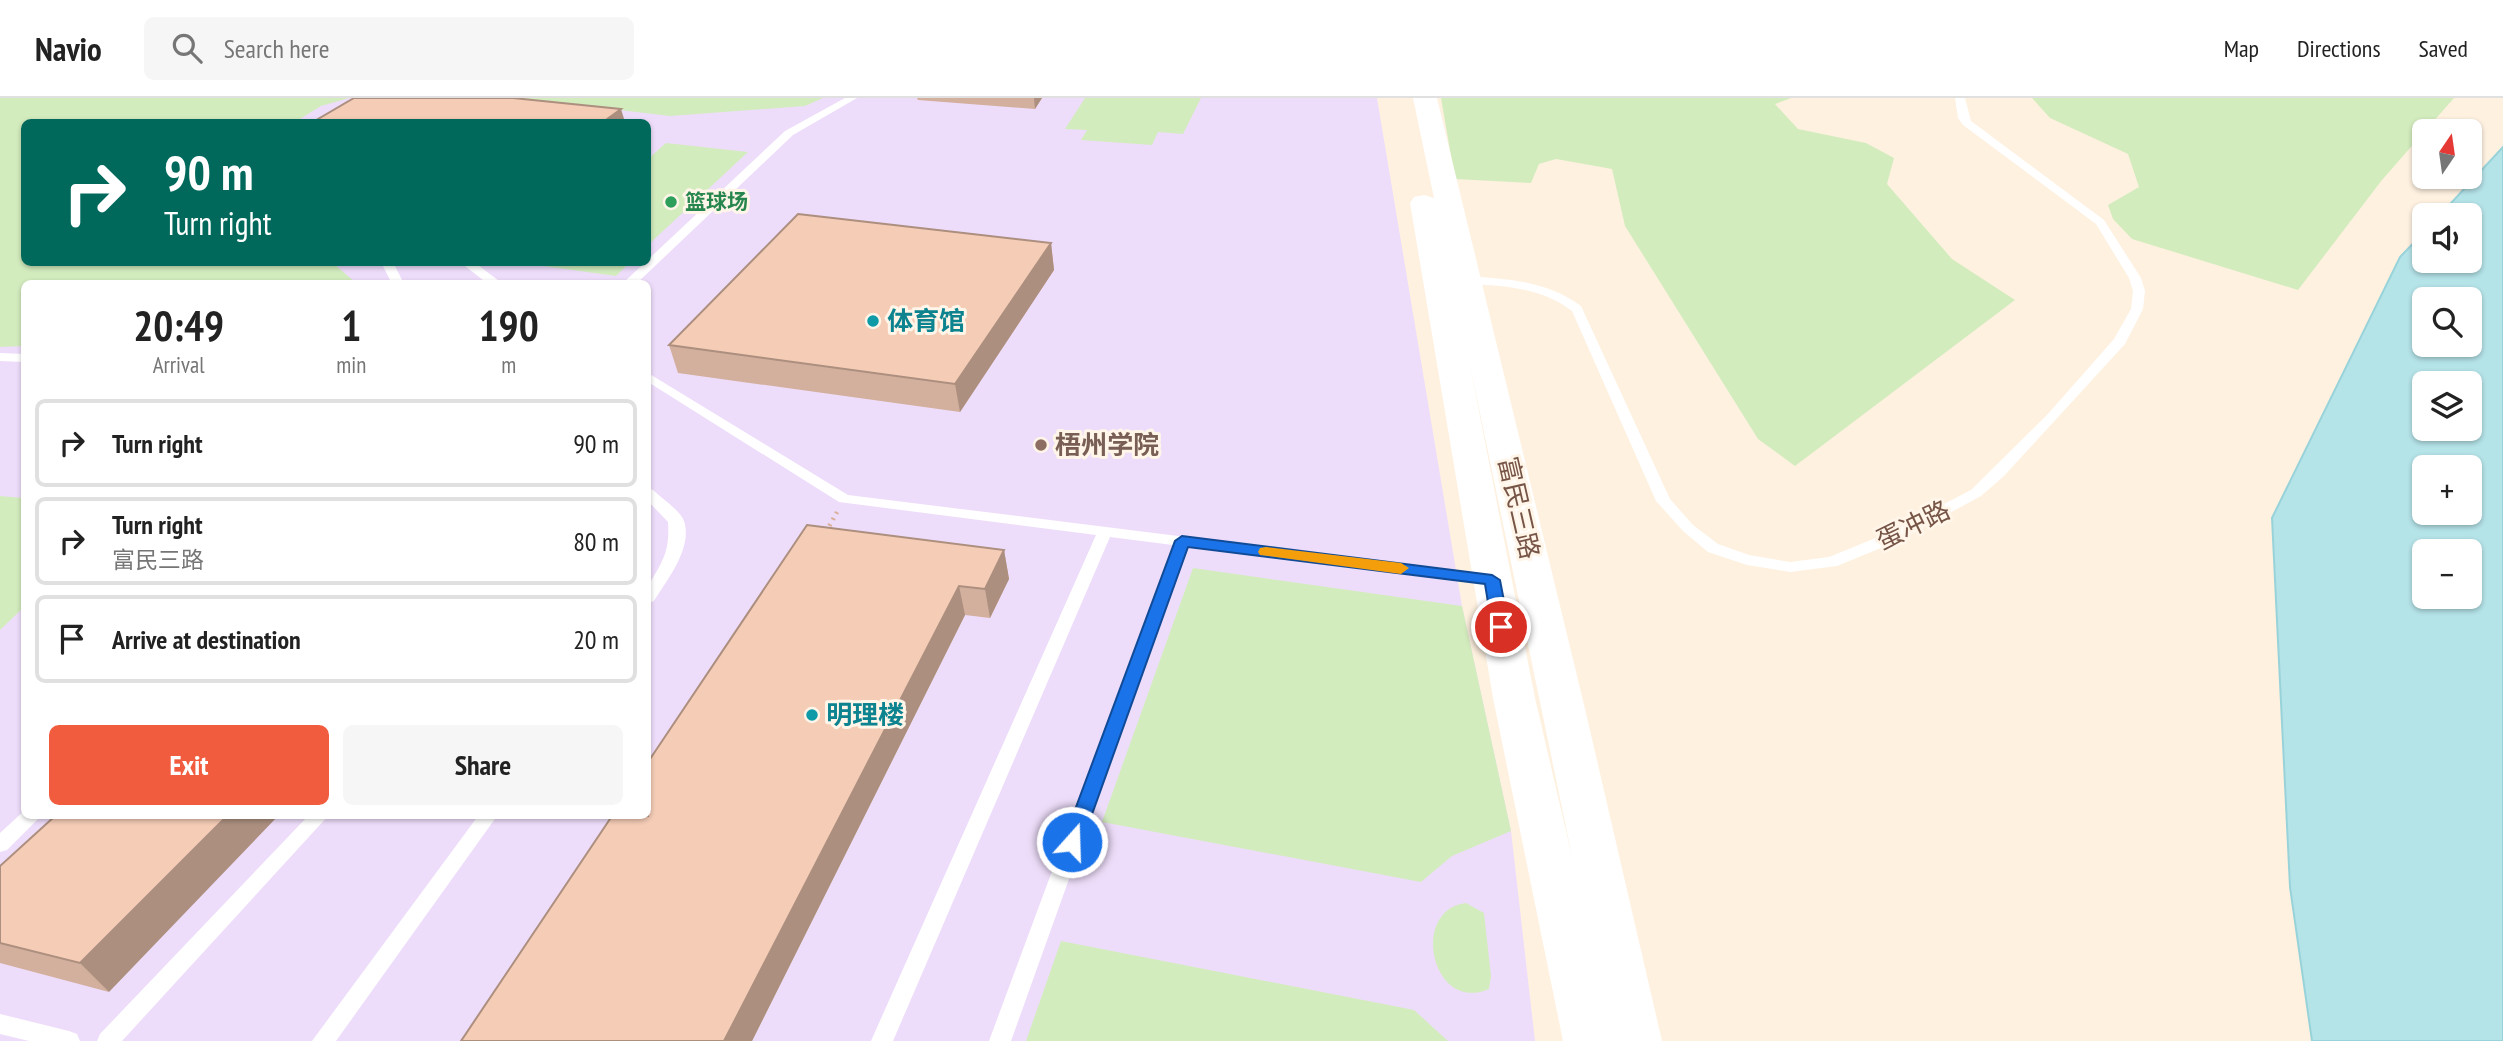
<!DOCTYPE html>
<html lang="en">
<head>
<meta charset="utf-8">
<style>
	:root { --surface:#fff; --page:#f6f6f6; --text:#222; --muted:#767676; --line:#e0e0e0; --accent:#f05c3d }
	body { margin:0; font-family:"PT Sans Narrow","Noto Sans SC",sans-serif; background:var(--page); color:var(--text); height:100vh; display:flex; flex-direction:column; font-size:26px; white-space:nowrap }
	* { box-sizing:border-box; margin:0 }
	p { font-size:23px; color:var(--muted) }
	.icon { flex:none; width:38px; height:38px; fill:none; stroke:currentColor; stroke-width:2; stroke-linecap:round; stroke-linejoin:round }
	.map { position:relative; flex:1; overflow:hidden }
	.drawer { position:absolute; left:21px; top:182px; width:630px; height:539px; display:flex; flex-direction:column; background:var(--surface); border-radius:10px; box-shadow:0 2px 5px #0004 }
	.drawer>* { flex:none }
	.banner { position:absolute; left:21px; top:21px; width:630px; height:147px; border-radius:10px; box-shadow:0 2px 5px #0004; background:#00695c; color:#fff; overflow:hidden }
	.needle { width:46px; rotate:13deg }
	.buttons { position:absolute; left:2412px; top:21px; display:grid; gap:14px }
	.buttons a { display:grid; place-items:center; width:70px; height:70px; border-radius:10px; background:var(--surface); box-shadow:0 2px 5px #0004; font-size:35px }
	.pin { position:absolute; display:grid; place-items:center; width:60px; height:60px; color:#fff; margin:-30px; border:4px solid #fff; border-radius:50%; box-shadow:0 2px 7px #0007 }
	.me { position:absolute; width:77px; margin:-38px; rotate:20deg; stroke-linejoin:round; filter:drop-shadow(0 0 5px #0008) }
	.turn { display:flex; align-items:center; gap:24px; height:147px; padding:0 28px; font-size:32px }
	.turn .icon { width:91px; height:91px; stroke-width:2.5 }
	.turn b { display:block; font-size:49px; line-height:60px }
	.eta { display:flex; justify-content:space-evenly; align-items:center; height:119px; text-align:center }
	.eta b { font-size:42px; font-weight:700; line-height:49px }
	.cta { display:flex; gap:14px; margin-top:auto; padding:14px 28px }
	.cta a { flex:1; height:80px; border-radius:10px; background:var(--accent); color:#fff; font-size:28px; font-weight:700; line-height:80px; text-align:center }
	.cta a+a { background:var(--page); color:var(--text) }
	ul { padding:0; list-style:none }
	li { display:flex; align-items:center; gap:21px; height:88px; margin:0 14px 10px; padding:0 14px; border:4px solid var(--line); border-radius:10px }
	li div { flex:1 }
	li b { display:block; font-size:26px }
	li em { font-style:normal }
	header { display:flex; align-items:center; gap:42px; box-sizing:border-box; height:98px; padding:0 35px; background:var(--surface); border-bottom:2px solid var(--line) }
	header strong { font-size:33px }
	nav { display:flex; gap:38px; margin-inline-start:auto; font-size:24px }
	.search { width:490px; height:63px; background:var(--page); display:flex; align-items:center; gap:18px; box-sizing:border-box; padding:0 24px; border-radius:10px; color:var(--muted); font-size:26px }
	.map>svg:first-child { display:block }
	.education { fill:#eeddfa; fill-rule:evenodd }
	.green { fill:#d3ecbe }
	.water { fill:#b4e3e8; stroke:#99d3da; stroke-width:2; fill-rule:evenodd }
	.lines { fill:none; stroke-linecap:round; stroke-linejoin:round }
	.path { stroke:#d9af99; stroke-width:4.5; stroke-dasharray:2 5; stroke-linecap:butt }
	.lane { fill:#fff; fill-rule:evenodd }
	.secondary { fill:#fff; fill-rule:evenodd }
	.wall { fill:#d3af9d }
	.shaded-wall { fill:#ac8f7f }
	.building { fill:#f5ccb6; stroke:#ac8f7f; stroke-width:2 }
	.route { fill:#1a73e8; stroke:#114b97; stroke-width:2 }
	.slow { fill:#f59e0b }
	.leisure-dot { fill:#2e9e5b; stroke:#fff5e8; stroke-width:2.5 }
	.culture-dot { fill:#0f9aa8; stroke:#fff5e8; stroke-width:2.5 }
	.education-dot { fill:#8d6e63; stroke:#fff5e8; stroke-width:2.5 }
	.labels { text-anchor:middle; stroke-width:6; stroke-linejoin:round; paint-order:stroke }
	.far-leisure-label { font-size:21px; font-weight:bold; fill:#27864d; stroke:#fff5e8; text-anchor:start }
	.culture-label { font-size:26px; font-weight:bold; fill:#0d838f; stroke:#fff5e8; text-anchor:start }
	.education-label { font-size:26px; font-weight:bold; fill:#785e54; stroke:#fff5e8; text-anchor:start }
	.street-label { font-size:26px; fill:#765546; stroke:#fff5e8 }
</style>
</head>
<body>
<header>
<strong>Navio</strong>
<div class="search"><svg class="icon" aria-label="search" viewBox="0 0 24 24"><circle cx="10" cy="10" r="6"/><path d="M15 15l6 6"/></svg>Search here</div>
<nav><a>Map</a><a>Directions</a><a>Saved</a></nav>
</header>
<div class="map">
<svg width="2503" height="943" viewBox="0 0 2503 943">
	<rect width="100%" height="100%" fill="#fef1e0"/>
	<path class="education" d="M0,0H1377L1462,508L1511,733L1535,943H0ZM24,24H648V164H24ZM24,186H648V718H24Z"/>
	<path class="green" d="M0,0H349L321,8L295,24H24V164L333,165L356,185L24,186V248L0,249Z
		M518,0H823L805,8L670,18Z
		M1085,0H1201L1183,36L1158,34L1152,47L1081,42L1087,32L1065,31Z
		M1441,0H1791L1775,6L1798,31L1866,45L1894,60L1887,86L1952,161L2015,202L1795,368L1758,341L1625,128L1612,71L1556,61L1539,66L1531,85L1455,81Z
		M2032,0H2454L2382,82L2298,192L2132,141L2113,121L2108,107L2139,89L2128,56L2050,20Z
		M666,45L748,54L648,147V61Z
		M522,165V164L629,165L616,178Z
		M0,398L24,400V509L0,532Z
		M1193,470L1462,508L1511,733L1452,758L1421,784L1102,724Z
		M1466,805L1484,815L1491,878L1489,891C1432,916 1409,812 1466,805Z
		M1061,843L1414,912L1448,943H1026Z"/>
	<path class="water" d="M2503,49V943H2312L2290,789L2272,420L2400,159L2424,134V163H2469V117H2440ZM2424,201H2469V247H2424ZM2424,285H2469V331H2424ZM2424,369H2469V415H2424ZM2469,453V499H2424V453Z"/>
	<g class="lines">
		<path class="path" d="M826,434L837,414"/>
		<path class="lane" d="M845,0H857L793,37L636,186H622L785,33Z
			M1955,0H1965L1971,23L2104,122L2141,180L2145,193L2143,211L2125,246L2004,378L1981,398L1898,443L1837,468L1790,474L1747,467L1708,454L1683,433L1656,403L1572,213C1541,189 1504,188 1467,186L1461,182L1467,178C1508,181 1548,183 1581,208L1670,401L1693,427L1718,446L1749,457L1790,464L1829,459L1888,435L1971,392L2047,317L2114,241L2131,211L2133,193L2129,180L2096,126L1963,27L1958,20Z
			M381,164H393L404,186H392Z
			M460,164H474L503,186H488Z
			M0,255L24,256V264L0,263Z
			M648,275L848,397L1492,477L1500,482L1492,487L1188,449L1011,943H989L1173,447L1110,439L893,943H871L1096,437L839,404L648,284Z
			M648,390L653,392C661,400 680,412 684,423C693,450 667,482 654,503L648,505C646,484 654,481 662,463C668,451 669,438 668,424L648,403Z
			M24,713V718H41L7,752L0,754V735Z
			M308,718H328L122,943H97L100,936Z
			M478,718H497L336,943H312Z
			M0,916L69,933L77,936L80,943H29L0,936Z"/>
		<path class="secondary" d="M1413,0H1437L1586,615L1662,943H1563L1493,600L1410,105L1414,99L1424,97L1434,100ZM1469,262L1573,763L1535,600Z"/>
	</g>
	<path class="wall" d="M917,0H1042L1035,11L918,2Z
		M1051,145L1054,172L960,314L678,275L669,247Z
		M1004,452L1009,481L990,520L965,517L752,943H461L612,718Z
		M0,768L109,894L0,865Z"/>
	<path class="shaded-wall" d="M1034,0H1042L1035,11Z
		M621,11L625,24H603Z
		M1051,145L1054,172L960,314L955,286Z
		M1004,452L1009,481L990,520L985,491Z
		M959,488L965,517L752,943H724Z
		M227,718H278L109,894L80,865Z"/>
	<path class="building" d="M354,0H513L621,11L603,24H313Z
		M798,116L1051,145L955,286L669,247Z
		M807,427L1004,452L985,491L959,488L724,943H461L612,718H648V664Z
		M55,718H227L80,865L0,845V768Z"/>
	<path class="route" d="M1182,438L1492,477L1500,482L1509,529L1501,535L1492,529L1485,486L1188,449L1082,744L1079,749L1072,752L1065,749L1063,744L1175,443Z"/>
	<path class="slow" d="M1266,449L1401,465L1409,470L1401,476L1260,457L1258,454L1260,450Z"/>
	<circle class="leisure-dot" cx="671" cy="104" r="7"/>
	<g class="culture-dot">
		<circle cx="873" cy="223" r="7"/>
		<circle cx="812" cy="617" r="7"/>
	</g>
	<circle class="education-dot" cx="1041" cy="347" r="7"/>
	<g class="labels">
		<g class="far-leisure-label">
			<text x="685" y="111">篮球场</text>
		</g>
		<g class="culture-label">
			<text x="887" y="232">体育馆</text>
			<text x="826" y="626">明理楼</text>
		</g>
		<g class="education-label">
			<text x="1055" y="356">梧州学院</text>
		</g>
		<g class="street-label">
			<text transform="translate(1519 410) rotate(77)" y="9">富民三路</text>
			<text transform="translate(1913 427) rotate(-26)" y="9">蛋冲路</text>
		</g>
	</g>
</svg>
<div class="buttons">
<a><svg class="needle" viewBox="-14 -14 28 28"><path d="M0-13l5 13h-10z" fill="#e53935"/><path d="M0 13l5-13h-10z" fill="#767676"/></svg></a>
<a><svg class="icon" aria-label="sound" viewBox="0 0 24 24"><path d="M4 9h4l5-4v14l-5-4H4zM17 9q2 3 0 6"/></svg></a>
<a><svg class="icon" aria-label="search" viewBox="0 0 24 24"><circle cx="10" cy="10" r="6"/><path d="M15 15l6 6"/></svg></a>
<a><svg class="icon" aria-label="layers" viewBox="0 0 24 24"><path d="M12 4l9 5-9 5-9-5zM3 14l9 5 9-5"/></svg></a>
<a>+</a>
<a>−</a>
</div>
<div class="pin" style="left:1501px;top:529px;background:#d93025"><svg class="icon" aria-label="arrive" viewBox="0 0 24 24"><path d="M6 21V4h12l-3 4 3 4H6"/></svg></div>
<svg class="me" style="left:1072px;top:744px" viewBox="-20 -20 40 40"><circle r="17" fill="#1a73e8" stroke="#fff" stroke-width="3"/><path d="M0-11L8 9 0 5-8 9z" fill="#fff"/></svg>
<div class="banner">
<div class="turn"><svg class="icon" aria-label="right" viewBox="0 0 24 24"><path d="M7 20v-9h11M14 6l5 5-5 5"/></svg><div><b>90 m</b>Turn right</div></div>
</div>
<section class="drawer">
<div class="eta">
<div><b>20:49</b><p>Arrival</p></div>
<div><b>1</b><p>min</p></div>
<div><b>190</b><p>m</p></div>
</div>
<ul>
<li><svg class="icon" aria-label="right" viewBox="0 0 24 24"><path d="M7 20v-9h11M14 6l5 5-5 5"/></svg><div><b>Turn right</b></div><em>90 m</em></li>
<li><svg class="icon" aria-label="right" viewBox="0 0 24 24"><path d="M7 20v-9h11M14 6l5 5-5 5"/></svg><div><b>Turn right</b><p>富民三路</p></div><em>80 m</em></li>
<li><svg class="icon" aria-label="arrive" viewBox="0 0 24 24"><path d="M6 21V4h12l-3 4 3 4H6"/></svg><div><b>Arrive at destination</b></div><em>20 m</em></li>
</ul>
<div class="cta"><a>Exit</a><a>Share</a></div>
</section>
</div>
</body>
</html>
